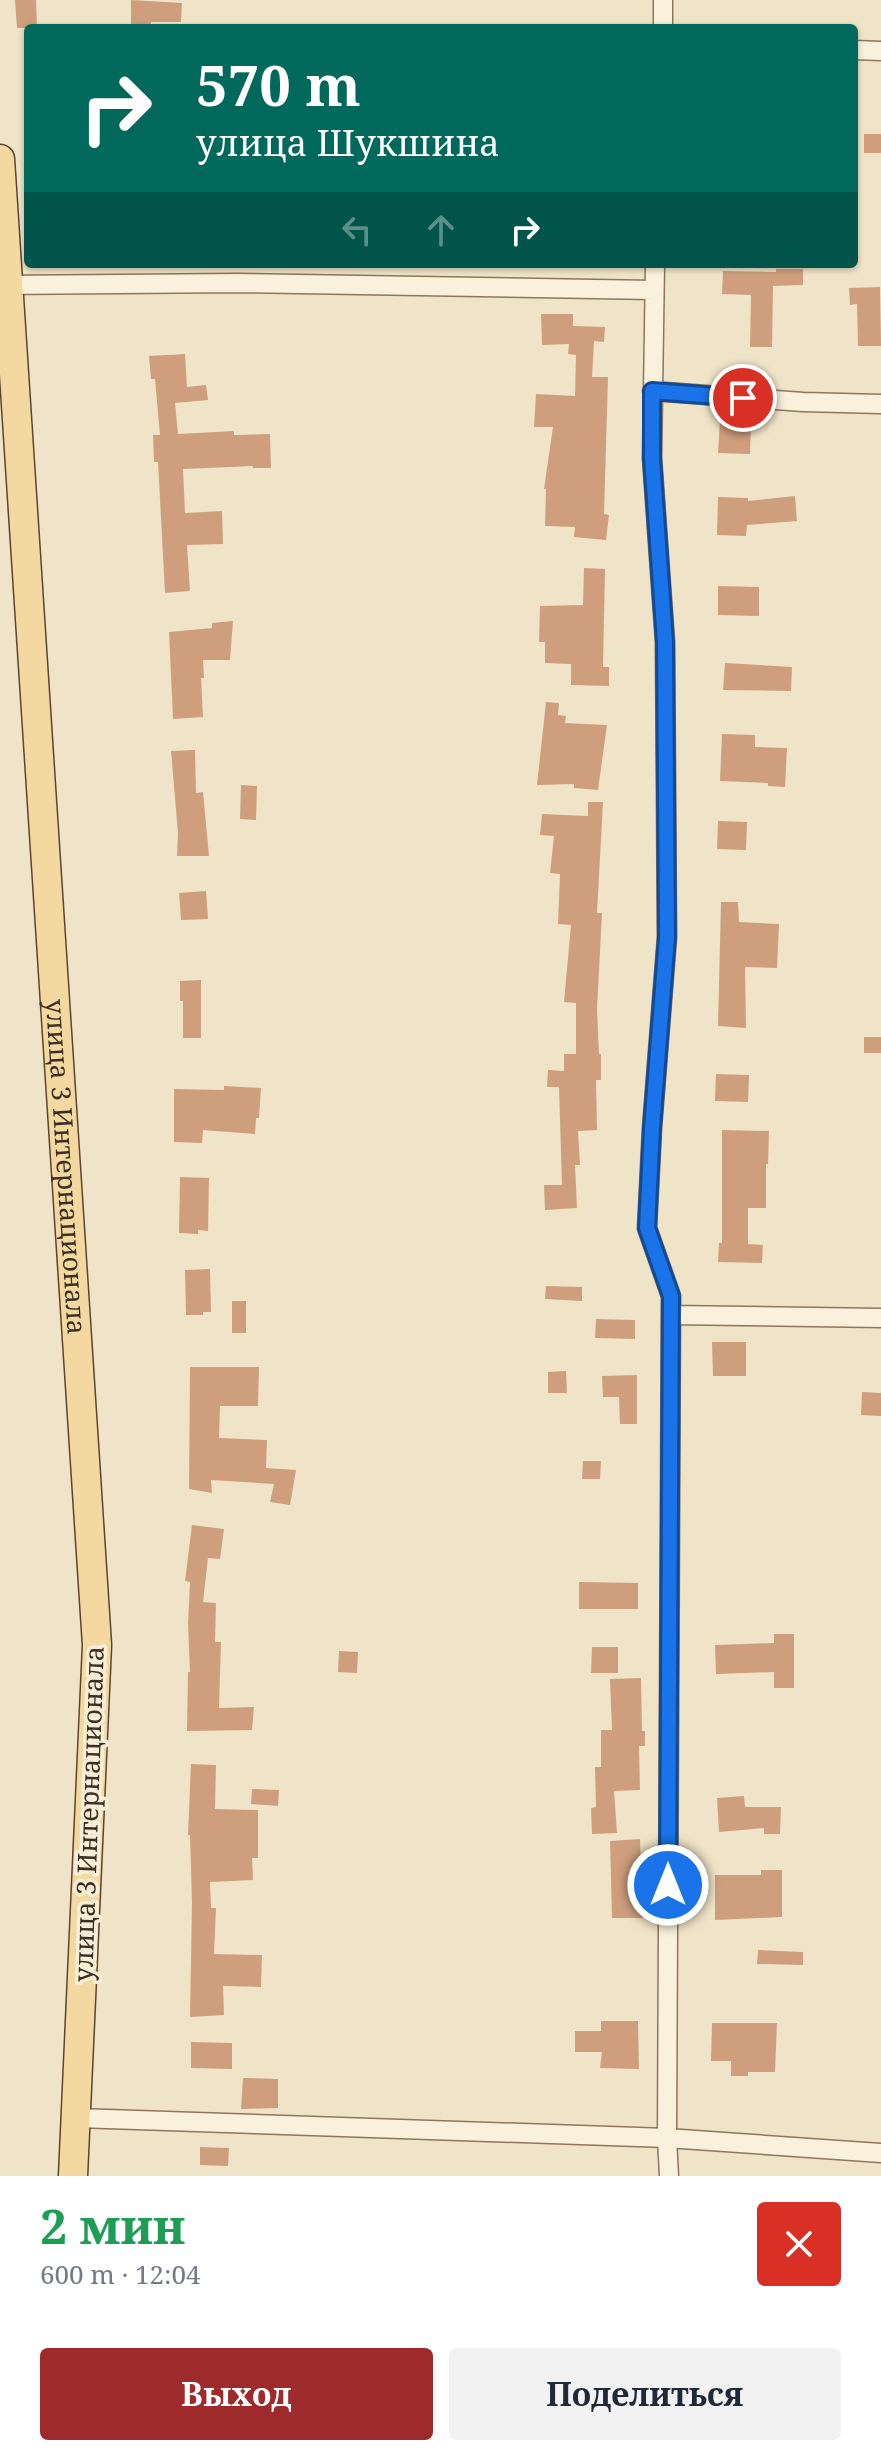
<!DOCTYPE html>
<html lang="ru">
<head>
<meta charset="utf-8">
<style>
	:root { --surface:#fff; --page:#f2f2f3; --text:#1f2937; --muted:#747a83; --accent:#9e2a2b }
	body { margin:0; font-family:"Noto Serif",serif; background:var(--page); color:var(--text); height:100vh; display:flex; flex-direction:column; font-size:30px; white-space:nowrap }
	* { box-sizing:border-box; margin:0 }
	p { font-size:26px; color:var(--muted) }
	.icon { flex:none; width:44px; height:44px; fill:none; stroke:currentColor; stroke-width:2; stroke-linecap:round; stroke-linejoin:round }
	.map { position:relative; height:2176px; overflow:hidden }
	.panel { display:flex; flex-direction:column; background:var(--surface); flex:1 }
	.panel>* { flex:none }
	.guide { position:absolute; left:24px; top:24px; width:834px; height:244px; border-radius:8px; box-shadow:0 2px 6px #0004; background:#00695c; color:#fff; overflow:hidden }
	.pin { position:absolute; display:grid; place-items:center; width:68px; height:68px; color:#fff; margin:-34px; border:4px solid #fff; border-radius:50%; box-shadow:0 2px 8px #0007 }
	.me { position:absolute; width:88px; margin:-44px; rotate:0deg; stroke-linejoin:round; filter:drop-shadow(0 0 6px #0008) }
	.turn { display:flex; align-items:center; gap:28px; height:168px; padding:0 40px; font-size:36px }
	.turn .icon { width:104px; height:104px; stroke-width:2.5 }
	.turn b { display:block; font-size:56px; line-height:68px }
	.lanes { display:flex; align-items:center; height:76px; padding:0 40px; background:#0003; justify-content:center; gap:40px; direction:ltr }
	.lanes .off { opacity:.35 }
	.round { display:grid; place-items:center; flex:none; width:84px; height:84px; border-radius:8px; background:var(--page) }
	.head { display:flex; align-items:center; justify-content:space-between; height:136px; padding:0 40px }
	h1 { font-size:48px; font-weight:700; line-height:60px; color:#1e9e55 }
	.primary-button { display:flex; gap:16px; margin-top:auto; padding:16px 40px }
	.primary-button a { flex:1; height:92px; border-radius:8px; background:var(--accent); color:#fff; font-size:32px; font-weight:700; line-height:92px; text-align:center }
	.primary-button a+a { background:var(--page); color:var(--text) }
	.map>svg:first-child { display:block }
	.building { fill:#cf9f7d }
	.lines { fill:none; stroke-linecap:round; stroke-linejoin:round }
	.minor-casing { stroke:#8d765c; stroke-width:21 }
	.primary-casing { stroke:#5b4430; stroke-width:31 }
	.minor { stroke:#faf1dc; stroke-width:18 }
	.primary { stroke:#f3d9a0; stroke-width:28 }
	.route-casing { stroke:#114b97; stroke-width:20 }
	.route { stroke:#1a73e8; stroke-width:14 }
	.labels { text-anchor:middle; stroke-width:7; stroke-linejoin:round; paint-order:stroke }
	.street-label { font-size:26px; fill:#3d2e20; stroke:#f7eed8 }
</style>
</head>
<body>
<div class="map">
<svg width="881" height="2176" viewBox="0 0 881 2176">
	<rect width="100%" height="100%" fill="#f0e4c8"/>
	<path class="building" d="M15,0H36L37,28H17Z
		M131,0L182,3L181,22H151V28H131Z
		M864,134H881V153H864Z
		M776,269H803V285L773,286L772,347H750L751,295L722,294L723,271L776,272Z
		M880,287L881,346H858L857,304L850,305L849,288Z
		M541,314H573V326L605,327L604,342L594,341L592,377H608L604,514L609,515L606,540L574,537L575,527L545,526L546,489H544L553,427H534L536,394L575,396L576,355L568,354L569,344L542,345Z
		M185,354L187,387L206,385L208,400L175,403L178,434L234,431V435L270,434L271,468H253V466L183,469L185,513L222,511L223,544L187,545L190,591L165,593L158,462H154L153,435H160L155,379H151L149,356Z
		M720,420L751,422L750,454L718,453Z
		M795,496L797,521L747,525L746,536L717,535L718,497L748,498V501Z
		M584,568L605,569L603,667H609V686L571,685V664L545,663V642H539L540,606L583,605Z
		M718,586L759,587V616L718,615Z
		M233,621L230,660H203L204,678H201L203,717L173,719L169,632L212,628V623Z
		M725,663L792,667L791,691L723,690Z
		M546,702L559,703L558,715L566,716L565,723L607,725L598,790L574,788V784L537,785Z
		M722,734L755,735V747L787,748L785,787L768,786V783L720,781Z
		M195,750L196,793L203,792L209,856H177L178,833L171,751Z
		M241,785L257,786L256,820L240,819Z
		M588,802H603L597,913H602L597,1009L599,1054H601V1080H596L597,1130L578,1131L580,1165H575L577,1208L545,1210L544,1185H562L559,1087H547L548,1070L564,1071V1054H576V1003L564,1002L571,925L558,924L560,874L550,873L554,836L540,835L542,814L588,816Z
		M718,821L747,822L746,850L717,849Z
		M206,891L208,919L181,920L179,893Z
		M721,902H738L739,922L779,924L777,968L745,967L746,1028L718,1026Z
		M201,980V1038H183V1001H180V981Z
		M864,1037H881V1053H864Z
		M716,1074L749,1075L748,1102L715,1101Z
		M224,1086L261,1088L259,1118H256L255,1134L203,1130L202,1143L174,1142V1089L224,1090Z
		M722,1130L769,1131L768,1164H766V1208H748V1244L763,1245L762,1263L718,1262L719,1243H722Z
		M180,1177L209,1178L208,1231L198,1230V1234L179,1233Z
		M210,1269L211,1312H203V1315H186L185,1270Z
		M546,1286L582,1287V1301L545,1299Z
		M232,1301H246V1333H232Z
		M596,1319L635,1320V1339L595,1338Z
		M712,1342H746V1376H713Z
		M190,1367H259L258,1406H220L219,1438L267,1440L266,1468L296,1470L290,1505L270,1502L274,1484L211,1480L212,1493L189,1489Z
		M566,1371L567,1393H548V1372Z
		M637,1375V1424H620L619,1397H603L602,1376Z
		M862,1392L881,1393V1416L861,1415Z
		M583,1461H601L600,1479H582Z
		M192,1525L224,1529L220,1559L208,1558L203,1602L216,1603L215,1642H221L219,1708L254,1707L252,1730L187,1731L188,1672H190L188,1624L190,1582L185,1581Z
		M579,1582L638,1583V1609H579Z
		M774,1634H794V1688H774V1672L716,1674L715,1645L774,1643Z
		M592,1647H618V1673H591Z
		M339,1651L358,1652L357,1673L338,1672Z
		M641,1678L642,1731H645V1746H639L640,1790L614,1791L617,1833L592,1834L591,1808L596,1807L595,1767H601V1730H612L610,1679Z
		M191,1764L216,1765L215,1809L258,1810V1858H252L253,1880L210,1882L211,1908H216L214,1954L262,1955L261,1987L223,1986L224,2015L190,2017L192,1902L190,1835H188Z
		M252,1789L279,1790L278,1806L251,1804Z
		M744,1796L745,1807H781L780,1834H764V1828L719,1832L717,1798Z
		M640,1839L643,1918H612L610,1841Z
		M761,1870H782V1917L715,1920V1875H761Z
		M758,1950L803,1952V1965L757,1964Z
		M601,2021H638L639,2069L600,2068L602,2052H575V2031H601Z
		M712,2023H777L775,2072H748V2076H731V2061H711Z
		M191,2042L232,2043V2069L191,2068Z
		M243,2078L278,2079V2108L241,2109Z
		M200,2147L229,2148L228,2166L200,2165Z"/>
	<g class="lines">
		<defs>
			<path id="minor" d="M663,0V28
				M854,50L881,51
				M655,264L652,458L665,642L667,937L652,1128L647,1228L671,1296L667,2138L669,2176
				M0,285L237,283L653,290
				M652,391L803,402L881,404
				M671,1315L881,1318
				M77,2118L667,2138L881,2153"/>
			<g id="primary">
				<path id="s1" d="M0,159L97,1645L73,2176"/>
			</g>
		</defs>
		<use href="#minor" class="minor-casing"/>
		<use href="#primary" class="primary-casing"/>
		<use href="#minor" class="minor"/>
		<use href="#primary" class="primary"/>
	</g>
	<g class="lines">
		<defs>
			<path id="route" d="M668,1885L671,1296L647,1228L652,1128L667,937L665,642L652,458V391L743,398"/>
		</defs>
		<use href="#route" class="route-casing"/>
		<use href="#route" class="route"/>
	</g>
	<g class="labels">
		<g class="street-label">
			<text dy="9" stroke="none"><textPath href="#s1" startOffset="1010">улица 3 Интернационала</textPath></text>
			<text transform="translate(89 1814) rotate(-88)" y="9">улица 3 Интернационала</text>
		</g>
	</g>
</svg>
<div class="pin" style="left:743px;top:398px;background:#d93025"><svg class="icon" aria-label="arrive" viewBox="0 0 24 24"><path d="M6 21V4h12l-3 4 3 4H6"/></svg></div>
<svg class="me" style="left:668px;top:1885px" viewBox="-20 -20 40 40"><circle r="17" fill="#1a73e8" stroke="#fff" stroke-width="3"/><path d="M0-11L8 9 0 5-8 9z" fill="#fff"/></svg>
<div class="guide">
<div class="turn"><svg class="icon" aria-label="right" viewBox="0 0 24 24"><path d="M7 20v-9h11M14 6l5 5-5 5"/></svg><div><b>570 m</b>улица Шукшина</div></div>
<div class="lanes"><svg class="icon off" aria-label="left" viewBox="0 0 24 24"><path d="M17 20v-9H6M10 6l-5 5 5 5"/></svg><svg class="icon off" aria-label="ahead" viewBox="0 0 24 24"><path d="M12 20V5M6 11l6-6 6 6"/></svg><svg class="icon" aria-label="right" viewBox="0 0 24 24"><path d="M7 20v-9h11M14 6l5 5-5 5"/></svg></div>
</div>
</div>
<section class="panel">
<div class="head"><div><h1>2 мин</h1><p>600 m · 12:04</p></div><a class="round" style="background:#d93025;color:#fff"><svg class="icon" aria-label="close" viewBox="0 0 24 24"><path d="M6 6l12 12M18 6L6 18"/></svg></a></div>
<div class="primary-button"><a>Выход</a><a>Поделиться</a></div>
</section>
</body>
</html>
